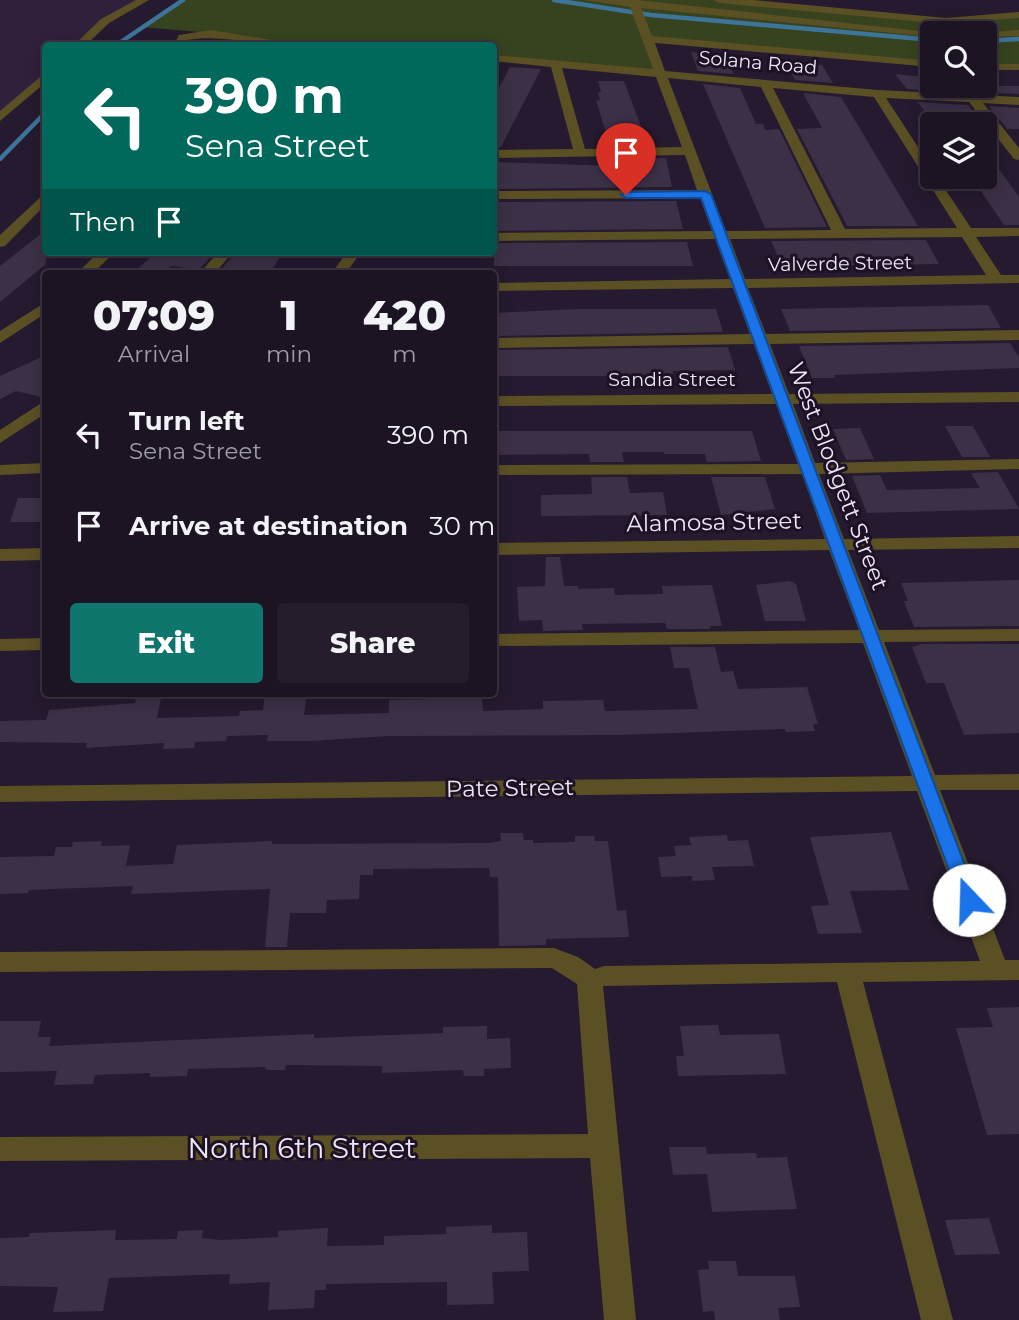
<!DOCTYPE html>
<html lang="en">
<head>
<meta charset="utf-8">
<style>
	:root { --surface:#1c1423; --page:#251d2b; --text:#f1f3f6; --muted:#a09ea6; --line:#3a3341; --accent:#0f766e }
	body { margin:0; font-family:Montserrat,sans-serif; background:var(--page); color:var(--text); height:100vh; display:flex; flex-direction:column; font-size:26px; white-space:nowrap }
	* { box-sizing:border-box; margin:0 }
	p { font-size:23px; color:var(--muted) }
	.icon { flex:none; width:38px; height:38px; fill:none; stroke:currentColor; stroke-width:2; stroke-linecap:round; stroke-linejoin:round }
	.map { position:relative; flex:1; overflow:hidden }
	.side { position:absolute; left:42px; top:270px; width:455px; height:427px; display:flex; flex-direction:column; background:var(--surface); border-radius:7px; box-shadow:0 4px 18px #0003,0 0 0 2px var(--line) }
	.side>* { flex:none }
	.banner { position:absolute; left:42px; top:42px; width:455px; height:214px; border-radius:7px; box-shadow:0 4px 18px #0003,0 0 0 2px var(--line); background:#00695c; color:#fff; overflow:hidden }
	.tools { position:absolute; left:920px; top:21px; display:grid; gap:14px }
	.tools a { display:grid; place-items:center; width:77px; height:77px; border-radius:7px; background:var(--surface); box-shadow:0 4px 18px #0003,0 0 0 2px var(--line); font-size:35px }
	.pin { position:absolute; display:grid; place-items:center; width:60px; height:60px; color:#fff; margin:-72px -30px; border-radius:50% 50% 50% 0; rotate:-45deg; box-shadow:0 0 7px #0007 }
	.pin .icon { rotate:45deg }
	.me { position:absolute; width:77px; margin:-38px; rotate:339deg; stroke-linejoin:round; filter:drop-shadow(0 0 5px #0008) }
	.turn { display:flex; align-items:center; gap:24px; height:147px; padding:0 28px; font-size:32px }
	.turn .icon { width:91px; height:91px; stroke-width:2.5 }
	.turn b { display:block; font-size:49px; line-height:60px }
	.then { display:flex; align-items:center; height:66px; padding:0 28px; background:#0003; gap:14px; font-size:26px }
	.eta { display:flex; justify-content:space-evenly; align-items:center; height:119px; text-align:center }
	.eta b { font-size:42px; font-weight:800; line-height:49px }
	.primary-button { display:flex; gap:14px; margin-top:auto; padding:14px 28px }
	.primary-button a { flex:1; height:80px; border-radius:7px; background:var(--accent); color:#fff; font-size:28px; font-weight:800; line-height:80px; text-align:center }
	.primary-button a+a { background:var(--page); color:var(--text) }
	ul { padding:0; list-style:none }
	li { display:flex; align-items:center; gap:21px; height:91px; padding:0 28px }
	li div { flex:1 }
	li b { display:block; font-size:26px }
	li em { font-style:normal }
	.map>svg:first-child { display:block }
	.built { fill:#2f203c }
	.green { fill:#36431e }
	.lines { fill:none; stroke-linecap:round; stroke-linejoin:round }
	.stream { stroke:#3c749a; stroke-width:4.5 }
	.building { fill:#3c3047 }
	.minor { fill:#5b5024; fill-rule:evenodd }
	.route { fill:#1a73e8; stroke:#114b97; stroke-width:2 }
	.labels { text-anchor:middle; stroke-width:6; stroke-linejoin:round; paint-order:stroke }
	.far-street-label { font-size:19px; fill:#ede6f5; stroke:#1c1125 }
	.street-label { font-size:23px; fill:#ede6f5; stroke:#1c1125 }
	.near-street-label { font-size:28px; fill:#ede6f5; stroke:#1c1125 }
</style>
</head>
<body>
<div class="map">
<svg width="1019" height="1320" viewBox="0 0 1019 1320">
	<rect width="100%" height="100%" fill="#251a2f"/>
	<path class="built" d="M0,0H141L105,21L78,45L46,46L45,75L0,117Z"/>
	<path class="green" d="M183,0H719L946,21L1019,15V69H985V33H933V67L649,40L659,72L494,58V46L291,45L211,33L141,27Z"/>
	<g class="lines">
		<path class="stream" d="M554,0L651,15L933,40
			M985,41L1019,39
			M115,46L183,0
			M0,159L46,112"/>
	</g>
	<path class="building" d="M691,52L732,56L728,63L734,74L698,71Z
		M785,62L822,65L833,83L795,80Z
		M510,67L541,69L501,147L494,148V97Z
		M895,74L933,78V86H1019V94L907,89Z
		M598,81H624L648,145L610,146L596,100L600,101L598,92H601Z
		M703,84L740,88L756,124H763L765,130L779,129L827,227L765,228Z
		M803,93L841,97L918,226H847L797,129L822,128Z
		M917,102L968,105L983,124H936Z
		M989,106L1019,108V129H1007Z
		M985,150L1019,197V225H1004L971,177H985Z
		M666,158L672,187L494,189V162L616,166L614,159Z
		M494,202L676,201L683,229L494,231Z
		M46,230V264L0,302V266Z
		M926,240L939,264L783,267L771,241Z
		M687,242L693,266H494V243Z
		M156,252H215L199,270L172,266L165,273H133Z
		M236,252H283L270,273L219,272Z
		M988,305L1001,328L790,331L781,309Z
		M579,309H716L723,332L494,336V313Z
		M1010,343L1019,357V368L834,375L835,378H812L799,346Z
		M728,347L735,370L672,371L673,374L651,376H494V350Z
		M46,355V398L16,391L0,399V376Z
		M945,426H973L990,457H962Z
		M860,428L874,459L846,460L833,429Z
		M494,431H752L761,461L707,462L705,454H664V452H622L624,462H590L589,454L494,455Z
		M998,472L1019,509L867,513L852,476L880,475L887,490L980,488L971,473Z
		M591,477H627L630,493L663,492L667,515L541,516V495L592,494Z
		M711,477H765L775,509L721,515Z
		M18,498H46V522H10Z
		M546,557H560L564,586H578V589L614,588L615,595L663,594L662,586L712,585L722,626H710V629H667L665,623L582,624L583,630L543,631L542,620L519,621L517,587L545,586Z
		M1019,580V626L914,627L904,601H908L901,583Z
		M790,581L796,584L806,621H765L756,585Z
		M921,644H1019V733L964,735L944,683H926L912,647Z
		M670,647H715L721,672L733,671L738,689L807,687L818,724H813L815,731L786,732L785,729L618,735L388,736L311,741H267L268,735L227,736L226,741L195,742L194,748L163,749L164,743L86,748L87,743L0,742V721L46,720L49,710L135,703L137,693H162L157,718L239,716L240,711L263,710L265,693H307L304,715L389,713V700L482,698L483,711L543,709V701L603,700L605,711L698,709L689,668H674Z
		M891,832L909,890L850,891L862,933L818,934L811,906L829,905L810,837Z
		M500,833H523L524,840H533V843L575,842V836H594L595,841H608L617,911L626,910L629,937L546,939V945L499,946L498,877H490L489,868L373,869V875H360L359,899L327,900L326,913H290L287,947H265L270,889L131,894L133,886L29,890L28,893L0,894V857L54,856L56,847H72L73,842L102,841L101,846L130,845L126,866L173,864L177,845L272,841V844L489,843L501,841Z
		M727,835L728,841L748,840L754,866L712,867L715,880L692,881V876L661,877L658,857L676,856L674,846L691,845L689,837Z
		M1019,1007V1134L987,1135L956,1028L993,1027L987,1008Z
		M0,1021H41L38,1037H51L49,1046L268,1036L314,1034V1038L443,1033V1027L487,1026V1039L510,1038L511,1068L484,1069V1076H464L463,1070L382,1073V1066L286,1065L285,1070H266V1067L188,1069L187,1076L150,1077V1073L95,1075L93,1084L54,1085L57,1071L0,1072Z
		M718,1025L720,1035L779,1034L786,1074L678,1076L676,1056H684L680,1026Z
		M669,1147H706L707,1154L756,1153L757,1158L787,1157L797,1209L712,1212L707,1174L673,1175Z
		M989,1218L1000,1254L955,1255L945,1220Z
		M492,1225V1233L527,1232L529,1271L492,1272L494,1304L447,1305V1282L326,1284V1290H315L314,1308L268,1310L270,1282L229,1284L230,1274L109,1278L103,1311L53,1312L58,1287L0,1286V1238L29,1237L30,1233L116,1230L115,1240L177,1239L178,1231L203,1230L202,1238L221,1240L278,1237V1231L328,1228L327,1246L384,1245V1236L446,1234V1227Z
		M708,1261H736L738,1276H795L800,1307L778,1308L780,1320H715L714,1311L703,1312L698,1270L709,1269Z"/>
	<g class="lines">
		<path class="minor" d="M136,0H149L109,23L85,46H73L101,19Z
			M584,0H638L938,33H933V37L641,8L652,36L933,61V67L655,43L665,71L878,90L1019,97V105L983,103L1019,148V160L1014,159L969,102L886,98L933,170V177H937L971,228H1019V236L976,237L1001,275H1019V283L748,288L766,334L1019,330V340L770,344L789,394L1019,392V402L793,404L815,463L1019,459V469L819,474L844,539L1019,536V548L848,550L879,630L1019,629V641L884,642L935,775L1019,774V790H940L1005,960H1019V980L863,982L953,1320H921L837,982L603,986L636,1320H604L590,1158L0,1161V1137L588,1134L577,984L552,968L0,972V952L554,948L578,957L595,969L604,966L980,961L917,791L0,802V786L912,776L863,643L494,646V634L859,630L829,550L494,555V543L825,539L802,474L494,475V465L798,464L776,404L494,406V396L772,394L754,344L494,348V338L750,334L733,288L494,291V283L730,279L715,239L494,241V233L712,231L700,198L494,199V191L697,190L685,155L494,158V150L573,149L551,67L494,61V55L653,69L630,7ZM562,68L656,77L682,147L585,149ZM668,78L761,87L831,230L726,231ZM773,88L874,97L957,228L845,229ZM962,237L986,275L745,279L730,239Z
			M714,0H753L946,18L1019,12V18L946,24L719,3Z
			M211,30L290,43L295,46C258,46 223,34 187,40L184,46H173L179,35Z
			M1019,30V36L985,37V33H980Z
			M985,64H1019V70H985Z
			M46,72V82L0,121V111Z
			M46,192V204L5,246L0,247V235Z
			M99,252H115L93,273H77Z
			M218,252H233L215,273H200Z
			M347,252H361L346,273H332Z
			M46,302V313L0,343V331Z
			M46,400V413L0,443V430Z
			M46,463V473L0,475V465Z
			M46,548V560L0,561V549Z
			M46,638V650L0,651V639Z"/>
	</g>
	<path class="route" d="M705,191L711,194L978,900L976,905H962L960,900L701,198H626L621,195L626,192Z"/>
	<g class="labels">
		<g class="far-street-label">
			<text transform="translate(758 62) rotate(5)" y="7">Solana Road</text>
			<text transform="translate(840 263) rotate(-1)" y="7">Valverde Street</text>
			<text x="672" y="386">Sandia Street</text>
		</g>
		<g class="street-label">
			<text transform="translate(838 476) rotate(69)" y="8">West Blodgett Street</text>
			<text transform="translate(714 522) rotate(-1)" y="8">Alamosa Street</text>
			<text transform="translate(510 788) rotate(-1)" y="8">Pate Street</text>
		</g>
		<g class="near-street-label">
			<text x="302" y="1158">North 6th Street</text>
		</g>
	</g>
</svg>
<div class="tools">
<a><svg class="icon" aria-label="search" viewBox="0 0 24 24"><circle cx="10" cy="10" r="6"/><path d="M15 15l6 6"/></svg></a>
<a><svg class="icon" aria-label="layers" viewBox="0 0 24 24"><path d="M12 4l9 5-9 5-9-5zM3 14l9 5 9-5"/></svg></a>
</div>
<div class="pin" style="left:626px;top:195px;background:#d93025"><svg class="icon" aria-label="arrive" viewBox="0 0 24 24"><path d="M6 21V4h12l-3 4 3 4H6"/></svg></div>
<svg class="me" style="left:969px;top:900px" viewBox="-20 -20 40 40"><circle r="19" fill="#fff"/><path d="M0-13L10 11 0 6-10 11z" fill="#1a73e8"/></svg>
<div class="banner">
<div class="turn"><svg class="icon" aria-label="left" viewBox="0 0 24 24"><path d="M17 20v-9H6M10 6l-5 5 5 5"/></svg><div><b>390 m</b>Sena Street</div></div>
<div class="then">Then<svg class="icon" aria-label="arrive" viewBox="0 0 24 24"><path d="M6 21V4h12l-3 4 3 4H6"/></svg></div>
</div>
<section class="side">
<div class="eta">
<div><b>07:09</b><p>Arrival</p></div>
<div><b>1</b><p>min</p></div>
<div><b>420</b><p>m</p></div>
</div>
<ul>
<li><svg class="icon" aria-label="left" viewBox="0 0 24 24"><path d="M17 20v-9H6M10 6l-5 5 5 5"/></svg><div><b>Turn left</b><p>Sena Street</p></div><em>390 m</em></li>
<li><svg class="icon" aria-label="arrive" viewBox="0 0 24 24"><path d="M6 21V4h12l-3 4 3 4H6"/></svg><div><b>Arrive at destination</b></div><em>30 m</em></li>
</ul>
<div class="primary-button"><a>Exit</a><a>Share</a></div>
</section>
</div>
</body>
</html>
